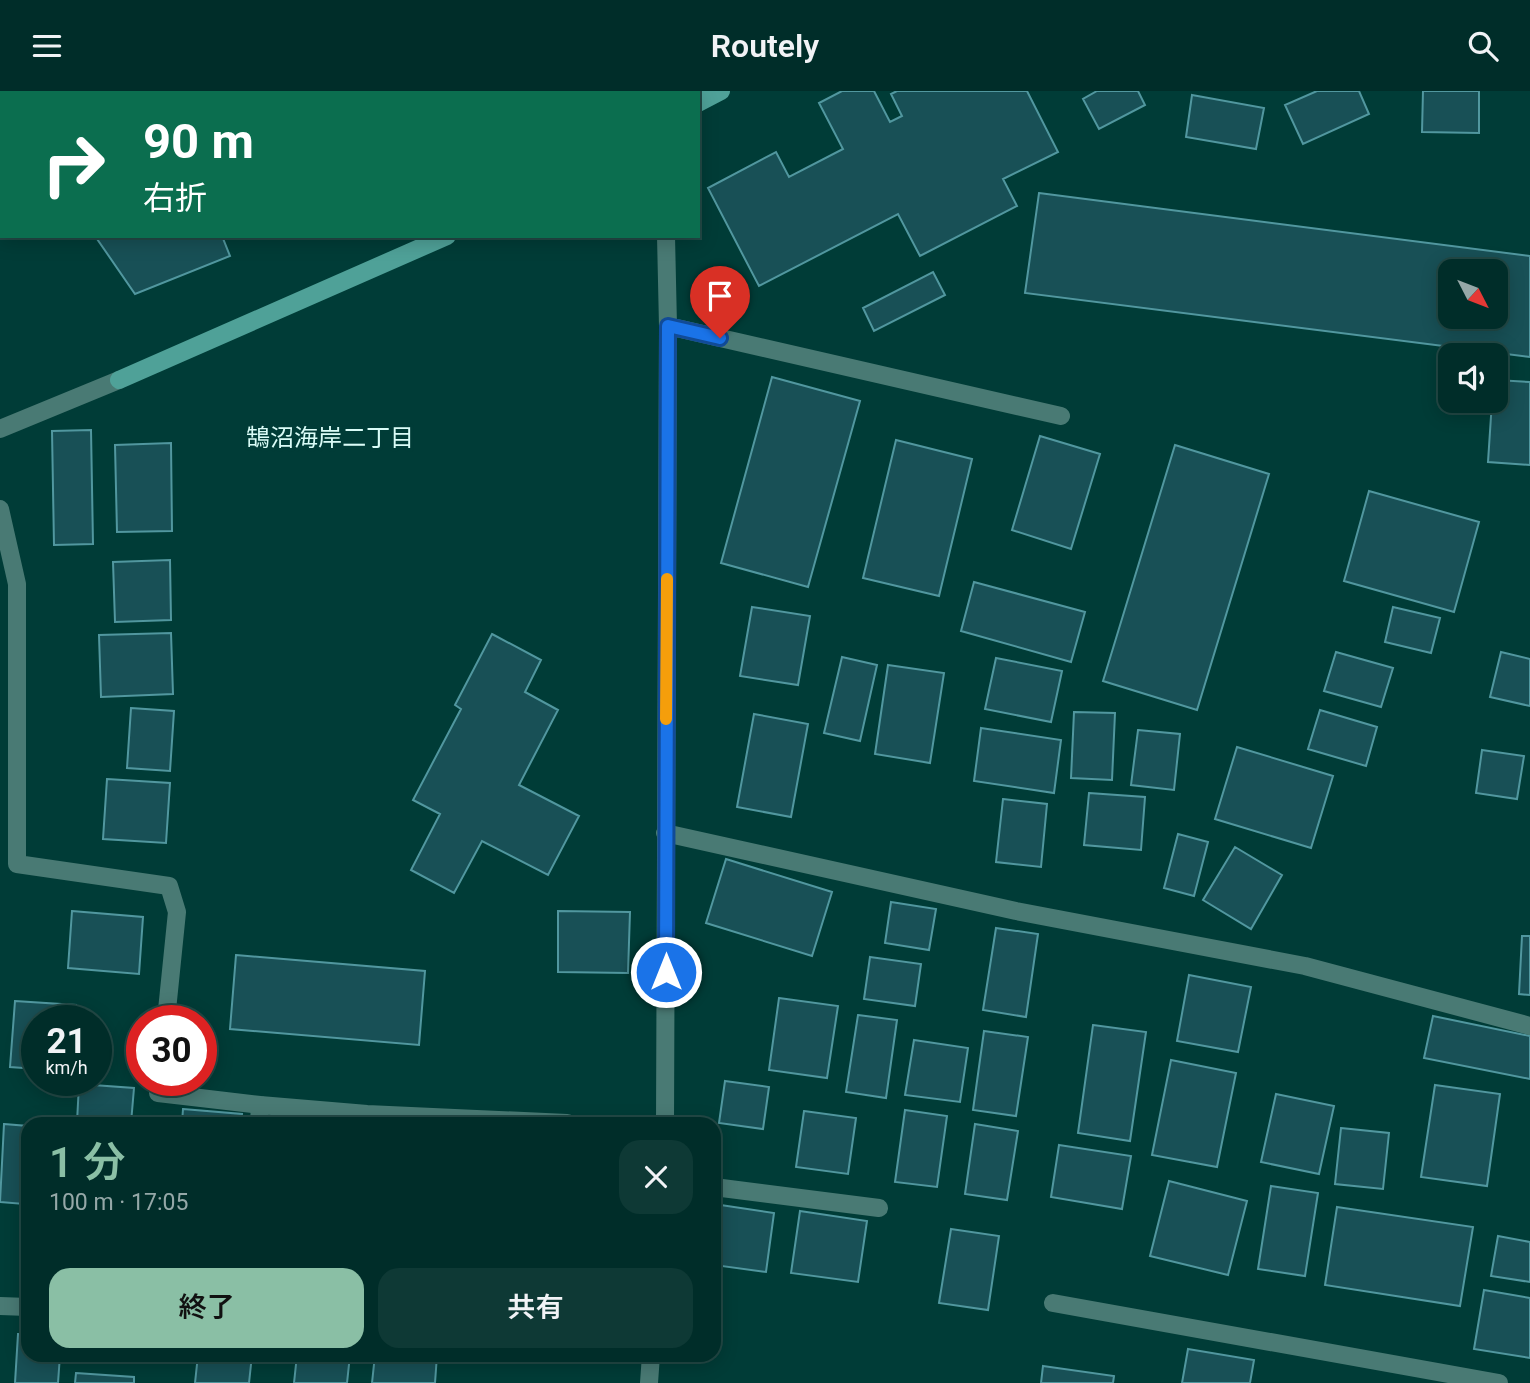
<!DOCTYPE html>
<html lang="ja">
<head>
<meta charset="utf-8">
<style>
	:root { --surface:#002d29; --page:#0e3935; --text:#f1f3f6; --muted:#95a8a8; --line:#224946; --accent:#8abfa5 }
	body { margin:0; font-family:Roboto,"Noto Sans JP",sans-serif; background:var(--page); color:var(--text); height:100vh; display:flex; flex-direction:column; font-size:26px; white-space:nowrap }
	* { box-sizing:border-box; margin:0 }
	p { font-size:23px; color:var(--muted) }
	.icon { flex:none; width:38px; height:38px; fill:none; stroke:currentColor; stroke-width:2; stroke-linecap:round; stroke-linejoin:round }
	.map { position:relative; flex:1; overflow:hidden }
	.panel { position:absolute; left:21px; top:1026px; width:700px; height:245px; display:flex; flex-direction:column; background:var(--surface); border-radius:21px; box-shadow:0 4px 18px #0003,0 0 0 2px var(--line) }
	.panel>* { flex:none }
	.banner { position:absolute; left:0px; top:0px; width:700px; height:147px; box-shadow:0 4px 18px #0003,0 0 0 2px var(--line); background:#0b6e4f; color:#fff; overflow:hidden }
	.needle { width:46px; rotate:132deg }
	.buttons { position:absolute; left:1438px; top:168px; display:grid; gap:14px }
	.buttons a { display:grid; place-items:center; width:70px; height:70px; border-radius:14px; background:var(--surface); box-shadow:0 4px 18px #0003,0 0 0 2px var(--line); font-size:35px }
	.speed { position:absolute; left:21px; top:914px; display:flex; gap:14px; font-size:35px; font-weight:700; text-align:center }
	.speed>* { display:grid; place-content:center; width:91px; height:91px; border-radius:50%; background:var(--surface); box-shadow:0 4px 18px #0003,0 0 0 2px var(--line); line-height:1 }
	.speed small { font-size:18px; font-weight:400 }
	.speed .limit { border:10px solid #d22; background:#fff; color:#111 }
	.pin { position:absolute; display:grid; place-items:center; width:60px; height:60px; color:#fff; margin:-72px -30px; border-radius:50% 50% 50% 0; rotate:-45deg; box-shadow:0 0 7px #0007 }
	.pin .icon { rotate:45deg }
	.me { position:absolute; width:77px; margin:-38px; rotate:0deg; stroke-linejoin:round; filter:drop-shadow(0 0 5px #0008) }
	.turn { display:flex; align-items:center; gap:24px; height:147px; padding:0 28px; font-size:32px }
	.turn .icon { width:91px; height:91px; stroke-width:2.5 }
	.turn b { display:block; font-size:49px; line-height:60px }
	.round { display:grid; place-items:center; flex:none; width:74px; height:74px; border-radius:21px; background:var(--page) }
	.summary { display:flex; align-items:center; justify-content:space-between; height:119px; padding:0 28px }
	h1 { font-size:42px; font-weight:600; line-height:52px; color:var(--accent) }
	.cta { display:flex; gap:14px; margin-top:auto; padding:14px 28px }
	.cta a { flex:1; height:80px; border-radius:21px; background:var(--accent); color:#111; font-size:28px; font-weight:600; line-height:80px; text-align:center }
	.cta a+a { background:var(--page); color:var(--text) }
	header { display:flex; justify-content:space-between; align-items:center; height:91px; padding:0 28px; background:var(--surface); font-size:32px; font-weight:600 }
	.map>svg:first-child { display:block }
	.building { fill:#185056; stroke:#51979f; stroke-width:2; fill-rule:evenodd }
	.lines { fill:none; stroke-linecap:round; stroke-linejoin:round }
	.lane { stroke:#497a74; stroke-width:18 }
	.street { stroke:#497a74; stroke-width:18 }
	.secondary { stroke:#4fa198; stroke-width:18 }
	.route-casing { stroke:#114b97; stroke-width:18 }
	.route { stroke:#1a73e8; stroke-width:12 }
	.slow { stroke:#f59e0b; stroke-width:12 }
	.labels { text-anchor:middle; stroke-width:7; stroke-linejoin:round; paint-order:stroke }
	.neighbourhood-label { font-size:24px; fill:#dafcf7; stroke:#003c37 }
</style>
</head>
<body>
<header><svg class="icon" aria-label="menu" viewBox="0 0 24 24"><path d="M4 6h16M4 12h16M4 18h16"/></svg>Routely<svg class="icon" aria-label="search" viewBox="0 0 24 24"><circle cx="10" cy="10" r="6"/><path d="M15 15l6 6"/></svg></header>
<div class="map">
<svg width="1530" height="1292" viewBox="0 0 1530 1292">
	<rect width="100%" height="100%" fill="#003c37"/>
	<path class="building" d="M18,0H164L165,2H19Z
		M311,0H409L410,2H311Z
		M842,0H874L890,31L902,25L891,3L897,0H1027L1058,61L1003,88L1017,115L920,165L898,123L759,195L708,97L776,61L789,86L843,58L819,12Z
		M1097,0H1138L1145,14L1099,38L1083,8Z
		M1317,0H1359L1369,23L1303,53L1285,14Z
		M1423,0H1479V42L1422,41Z
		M1192,4L1264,17L1256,58L1186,46Z
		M1039,102L1530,165V266L1025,202ZM1451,180H1496V226H1451Z
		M95,145H222L230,165L135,203Z
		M933,181L945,204L874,240L863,217Z
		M772,286L860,310L808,496L721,472Z
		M1496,289L1530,291V374L1488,371L1492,310H1496Z
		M91,339L93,453L54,454L52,340Z
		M1040,345L1100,363L1071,458L1012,439Z
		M896,349L972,368L939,505L863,487Z
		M171,352L172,440L117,441L115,354Z
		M1175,354L1269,383L1197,619L1103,590Z
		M1369,400L1479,431L1454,521L1344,490Z
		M170,469L171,529L115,531L113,471Z
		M974,491L1085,521L1071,571L961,540Z
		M752,516L810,525L798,594L740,585Z
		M1393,516L1440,527L1431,562L1385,551Z
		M171,542L173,603L101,606L99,544Z
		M492,543L541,569L525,601L558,619L519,694L579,725L548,784L482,750L454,802L411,779L440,723L413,709L461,618L455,614Z
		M1336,561L1393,577L1381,616L1324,600Z
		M1501,561L1530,568V615L1490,606Z
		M842,566L877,574L860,650L824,642Z
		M996,567L1062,580L1051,631L985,618Z
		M888,574L944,582L930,672L875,663Z
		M131,617L174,620L170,680L127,677Z
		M1320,619L1377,636L1366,675L1308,658Z
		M1074,621L1115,622L1112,689L1071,687Z
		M754,623L808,633L791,726L737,716Z
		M981,637L1061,649L1054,702L974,690Z
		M1138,639L1180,643L1174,699L1131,694Z
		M1237,656L1333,685L1311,757L1215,728Z
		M1482,659L1524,665L1517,708L1476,702Z
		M107,688L170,692L166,752L103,748Z
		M1089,702L1145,706L1141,759L1084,754Z
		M1003,708L1047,713L1041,776L996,771Z
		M1178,743L1208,751L1194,805L1164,797Z
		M1235,756L1282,784L1251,838L1203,809Z
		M726,768L832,801L812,865L706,832Z
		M891,811L936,818L929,859L885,852Z
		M72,820L143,826L139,883L68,877Z
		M558,820L630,821L628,882L558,881Z
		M996,837L1038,843L1026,926L983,919Z
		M1522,845H1530V904L1519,903Z
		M236,864L425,880L419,954L230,938Z
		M870,866L921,873L915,915L864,908Z
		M1189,884L1251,896L1238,961L1177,950Z
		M779,907L838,915L827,987L769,979Z
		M15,910L76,914L75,929H37V978L10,976Z
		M858,924L897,929L886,1007L846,1001Z
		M1433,925L1530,945V988L1424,967Z
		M1093,934L1146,941L1130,1050L1078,1042Z
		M984,940L1028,946L1016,1025L973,1019Z
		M914,949L968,957L960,1011L905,1004Z
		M1171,969L1236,982L1217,1076L1152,1064Z
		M725,990L769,996L763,1038L719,1032Z
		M79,993L134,997L131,1032L77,1031Z
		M1435,994L1500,1003L1487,1095L1421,1086Z
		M1276,1003L1334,1015L1319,1083L1261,1071Z
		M183,1018L242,1023L241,1032H182Z
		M905,1019L947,1025L937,1096L895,1091Z
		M804,1020L856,1027L848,1083L796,1076Z
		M4,1033L28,1035L24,1113L0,1111Z
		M975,1033L1018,1040L1007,1109L965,1103Z
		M1341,1037L1389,1042L1383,1098L1335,1093Z
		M1059,1054L1131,1065L1122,1118L1051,1106Z
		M1169,1090L1247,1110L1228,1184L1150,1165Z
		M1271,1095L1318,1102L1305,1185L1258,1178Z
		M714,1113L774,1122L766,1181L714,1174Z
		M1337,1116L1473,1136L1460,1215L1325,1194Z
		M27,1119H28V1177H23Z
		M800,1120L867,1130L858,1191L791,1182Z
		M951,1138L999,1145L988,1219L939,1212Z
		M1498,1145L1530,1151V1191L1491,1185Z
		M1484,1199L1530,1207V1267L1474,1258Z
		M18,1243L28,1244V1264H60L58,1292H15Z
		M1188,1258L1254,1269L1250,1292H1182Z
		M198,1264H252L249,1292H195Z
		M297,1264H350L347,1292H294Z
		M375,1264H437L435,1292H372Z
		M1043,1275L1114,1285L1113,1292H1041Z
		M76,1282L134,1286V1292H75Z"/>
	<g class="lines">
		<path class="lane" d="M665,742L1016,820L1305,875L1530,935
			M259,1032L260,1014
			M714,1096L879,1117
			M0,1215L28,1216"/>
		<path class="street" d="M668,235L1061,325
			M0,338L119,289
			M0,418L17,493V773L169,795L177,821L166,929
			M159,989L158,1002L260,1014L367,1023L567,1032
			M665,1032L668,235L666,145
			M1053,1212L1499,1292
			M649,1292L651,1264"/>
		<path class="secondary" d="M698,12L721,0
			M119,289L447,145"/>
	</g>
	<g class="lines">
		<defs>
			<path id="route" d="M666,881L668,235L720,247"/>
		</defs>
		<use href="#route" class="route-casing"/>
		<use href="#route" class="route"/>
		<path class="slow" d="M666,628L667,488"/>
	</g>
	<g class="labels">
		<g class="neighbourhood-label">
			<text x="330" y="355">鵠沼海岸二丁目</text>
		</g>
	</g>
</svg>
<div class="buttons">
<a><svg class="needle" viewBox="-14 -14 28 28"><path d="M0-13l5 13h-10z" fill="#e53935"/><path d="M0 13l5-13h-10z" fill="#95a8a8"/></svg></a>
<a><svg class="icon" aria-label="sound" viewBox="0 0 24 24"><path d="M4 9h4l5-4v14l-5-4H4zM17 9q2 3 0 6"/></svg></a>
</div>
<div class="speed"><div>21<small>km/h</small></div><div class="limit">30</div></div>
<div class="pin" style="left:720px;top:247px;background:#d93025"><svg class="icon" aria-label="arrive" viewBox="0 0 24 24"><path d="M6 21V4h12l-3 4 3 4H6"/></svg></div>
<svg class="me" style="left:666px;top:881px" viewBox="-20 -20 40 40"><circle r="17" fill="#1a73e8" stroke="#fff" stroke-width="3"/><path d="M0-11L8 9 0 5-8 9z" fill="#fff"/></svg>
<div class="banner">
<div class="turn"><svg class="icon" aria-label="right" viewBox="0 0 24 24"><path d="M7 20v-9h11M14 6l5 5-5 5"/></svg><div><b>90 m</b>右折</div></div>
</div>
<section class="panel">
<div class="summary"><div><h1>1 分</h1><p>100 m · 17:05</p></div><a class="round"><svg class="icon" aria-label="close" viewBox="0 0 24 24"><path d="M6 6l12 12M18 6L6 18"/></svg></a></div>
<div class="cta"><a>終了</a><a>共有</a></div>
</section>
</div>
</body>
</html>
